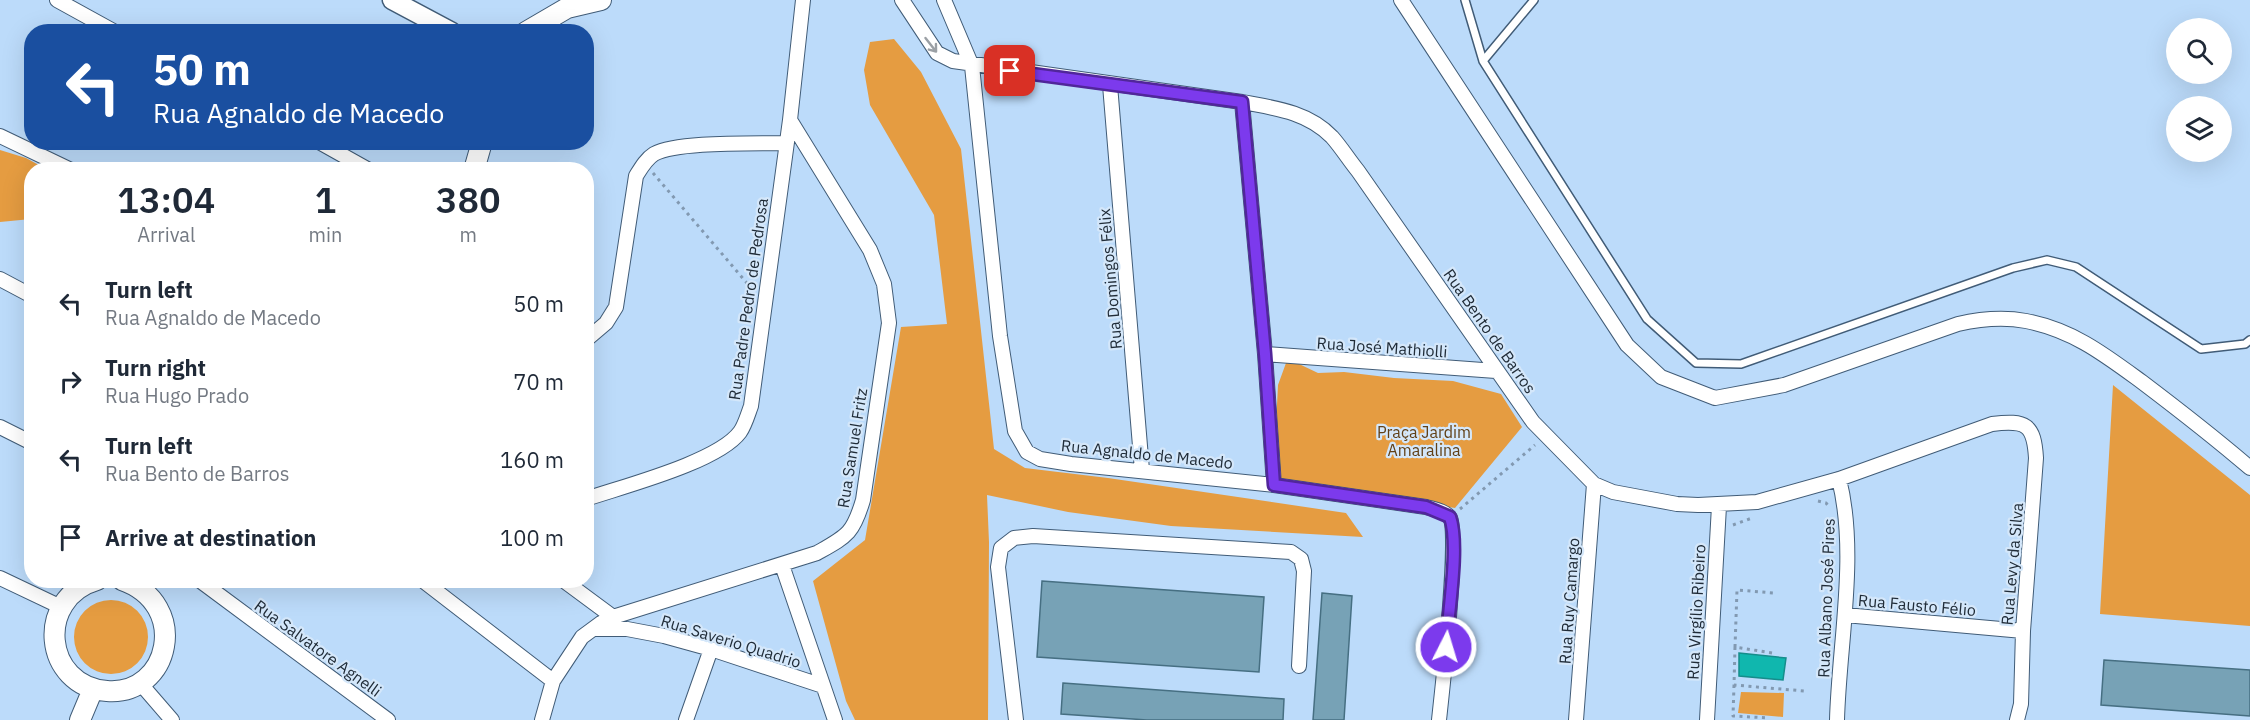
<!DOCTYPE html>
<html lang="en">
<head>
<meta charset="utf-8">
<style>
	:root { --surface:#fff; --page:#f2f2f3; --text:#1f2937; --muted:#747a83 }
	body { margin:0; font-family:"IBM Plex Sans",sans-serif; background:var(--page); color:var(--text); height:100vh; display:flex; flex-direction:column; font-size:22px; white-space:nowrap }
	* { box-sizing:border-box; margin:0 }
	p { font-size:20px; color:var(--muted) }
	.icon { flex:none; width:33px; height:33px; fill:none; stroke:currentColor; stroke-width:2; stroke-linecap:round; stroke-linejoin:round }
	.map { position:relative; flex:1; overflow:hidden }
	.side { position:absolute; left:24px; top:162px; width:570px; height:426px; display:flex; flex-direction:column; background:var(--surface); border-radius:24px; box-shadow:0 6px 24px #0002 }
	.side>* { flex:none }
	.hud { position:absolute; left:24px; top:24px; width:570px; height:126px; border-radius:24px; box-shadow:0 6px 24px #0002; background:#1a4fa0; color:#fff; overflow:hidden }
	.fabs { position:absolute; left:2166px; top:18px; display:grid; gap:12px }
	.fabs a { display:grid; place-items:center; width:66px; height:66px; border-radius:50%; background:var(--surface); box-shadow:0 6px 24px #0002; font-size:30px }
	.pin { position:absolute; display:grid; place-items:center; width:51px; height:51px; color:#fff; margin:-26px; border-radius:12px; box-shadow:0 3px 9px #0006 }
	.me { position:absolute; width:66px; margin:-33px; rotate:5deg; stroke-linejoin:round; filter:drop-shadow(0 0 4px #0008) }
	.turn { display:flex; align-items:center; gap:21px; height:126px; padding:0 30px; font-size:27px }
	.turn .icon { width:78px; height:78px; stroke-width:2.5 }
	.turn b { display:block; font-size:42px; line-height:51px }
	.eta { display:flex; justify-content:space-evenly; align-items:center; height:102px; text-align:center }
	.eta b { font-size:36px; font-weight:600; line-height:42px }
	ul { padding:0; list-style:none }
	li { display:flex; align-items:center; gap:18px; height:78px; padding:0 30px }
	li div { flex:1 }
	li b { display:block; font-size:22px }
	li em { font-style:normal }
	.map>svg:first-child { display:block }
	.green { fill:#e59c41 }
	.water { fill:#10b7ae; stroke:#158d8b; stroke-width:1.5 }
	.building { fill:#77a2b6; stroke:#466f82; stroke-width:1.5 }
	.lines { fill:none; stroke-linecap:round; stroke-linejoin:round }
	.service-casing { stroke:#415c77; stroke-width:10 }
	.minor-casing { stroke:#415c77; stroke-width:16 }
	.tertiary-casing { stroke:#415c77; stroke-width:21 }
	.secondary-casing { stroke:#415c77; stroke-width:22 }
	.path { stroke:#8299b1; stroke-width:3; stroke-dasharray:3 4.5; stroke-linecap:butt }
	.service { stroke:#fff; stroke-width:7 }
	.minor { stroke:#fff; stroke-width:14 }
	.tertiary { stroke:#fff; stroke-width:18 }
	.secondary { stroke:#fff; stroke-width:20 }
	.oneway { stroke:#9ba0a5 }
	.route-casing { stroke:#51269a; stroke-width:15 }
	.route { stroke:#7c3aed; stroke-width:10 }
	.labels { text-anchor:middle; stroke-width:4.5; stroke-linejoin:round; paint-order:stroke }
	.street-label { font-size:16px; fill:#202c38; stroke:#d4e7fa }
	.park-label { font-size:16px; fill:#614017; stroke:#d4e7fa }
</style>
</head>
<body>
<div class="map">
<svg width="2250" height="720" viewBox="0 0 2250 720">
	<rect width="100%" height="100%" fill="#bcdbfa"/>
	<path class="green" d="M894,39L921,72L961,149L994,449L1025,468L1108,478L1346,513L1363,537L1171,526L1068,512L987,495L989,542L988,720H855L846,701L813,581L865,540L901,327L947,324L934,215L870,105L864,70L870,42Z
		M0,150L26,158L46,169L32,170L31,219L0,222Z
		M1286,363H1297L1318,373L1344,372L1394,378L1453,381L1501,394L1522,427L1455,508L1278,480L1276,424L1278,385Z
		M2113,385L2250,495V626L2100,614Z
		M74 637a37 37 0 1 1 74 0a37 37 0 1 1-74 0Z
		M1741,692L1784,693L1783,717L1738,713Z"/>
	<path class="water" d="M1739,653L1786,658L1783,680L1739,676Z"/>
	<path class="building" d="M1042,581L1264,597L1259,672L1037,657Z
		M1322,593L1352,596L1344,720H1313Z
		M2104,660L2250,670V716L2101,705Z
		M1063,683L1284,699L1283,720H1147L1061,714Z"/>
	<g class="lines">
		<defs>
			<path id="service" d="M1465,0L1483,61L1647,319L1696,363L1741,364L2013,268L2047,260L2076,267L2201,349L2245,344L2250,340
				M1483,61L1534,0"/>
			<path id="minor" d="M57,0L115,32
				M902,0L937,53L953,61L1242,102C1275,108 1308,112 1332,137C1341,147 1349,160 1358,171L1533,422L1594,484L1613,492L1677,504L1698,505L1757,502L1839,479L1992,424C2026,420 2034,424 2036,458L2023,631L2021,704L2017,720
				M944,0L972,66L1000,336L1015,431L1027,452L1040,459L1071,464L1274,485L1426,507C1433,509 1446,511 1450,518C1460,533 1442,692 1439,720
				M1401,0L1627,345L1661,377L1715,398L1784,385L1958,324C1980,319 2004,317 2026,321C2073,330 2105,355 2142,382C2179,410 2215,438 2250,468
				M1110,85L1142,470
				M1242,102L1265,354L1274,485
				M0,136L71,170
				M319,142L369,170
				M0,279L32,296
				M586,340L606,323L616,307L636,176C641,168 646,159 654,154C679,141 756,144 786,143
				M1265,354L1496,371
				M0,427L32,443
				M586,499C624,486 718,462 740,432C745,425 748,414 751,406L790,120L803,0
				M782,565L835,720
				M0,578L61,607
				M199,580L388,720
				M422,580L553,681
				M563,580L613,617
				M1845,615L2023,631
				M594,629H627L664,636L711,649L823,686
				M140,683L172,720
				M542,720L553,681L582,637L601,623L613,617L817,553C847,536 853,534 863,500L889,323L884,284L870,250L790,120
				M686,720L711,649
				M1016,720L998,567L1001,548L1014,538L1033,536L1291,552L1301,559L1304,571L1299,666
				M1576,720L1594,484
				M1707,720L1719,506
				M1837,720C1839,643 1858,554 1839,479"/>
			<path id="tertiary" d="M392,0L452,32"/>
			<path id="secondary" d="M526,32L567,8L601,0
				M474,170L482,142
				M97,580C35,598 43,686 107,691C170,696 191,604 122,580
				M80,720L93,689"/>
		</defs>
		<use href="#service" class="service-casing"/>
		<use href="#minor" class="minor-casing"/>
		<use href="#tertiary" class="tertiary-casing"/>
		<use href="#secondary" class="secondary-casing"/>
		<path class="path" d="M653,173L752,289
			M1818,501L1826,503L1830,508
			M1460,509L1535,445
			M1733,525L1752,518
			M1735,647L1737,590L1773,593
			M1772,653L1735,647L1734,685L1804,691
			M1734,685L1733,716L1769,718"/>
		<use href="#service" class="service"/>
		<use href="#minor" class="minor"/>
		<use href="#tertiary" class="tertiary"/>
		<use href="#secondary" class="secondary"/>
	</g>
	<defs><path id="oneway-shaft" d="M-6 0H5M1.5-3L5.5 0L1.5 3" fill="none" stroke-width="1.6" stroke-linecap="round" stroke-linejoin="round" transform="scale(1.5)"/></defs>
	<use class="oneway" href="#oneway-shaft" transform="translate(931 45) rotate(52)"/>
	<g class="lines">
		<defs>
			<path id="route" d="M1010,71L1242,102L1265,354L1274,485L1426,507L1450,517C1460,545 1448,614 1446,647"/>
		</defs>
		<use href="#route" class="route-casing"/>
		<use href="#route" class="route"/>
	</g>
	<g class="labels">
		<g class="street-label">
			<text transform="translate(1110 279) rotate(-95)" y="6">Rua Domingos Félix</text>
			<text transform="translate(748 299) rotate(-82)" y="6">Rua Padre Pedro de Pedrosa</text>
			<text transform="translate(1490 331) rotate(55)" y="6">Rua Bento de Barros</text>
			<text transform="translate(1382 347) rotate(4)" y="6">Rua José Mathiolli</text>
			<text transform="translate(852 448) rotate(-81)" y="6">Rua Samuel Fritz</text>
			<text transform="translate(1147 454) rotate(6)" y="6">Rua Agnaldo de Macedo</text>
			<text transform="translate(2012 564) rotate(-85)" y="6">Rua Levy da Silva</text>
			<text transform="translate(1826 598) rotate(-88)" y="6">Rua Albano José Pires</text>
			<text transform="translate(1569 601) rotate(-86)" y="6">Rua Ruy Camargo</text>
			<text transform="translate(1917 605) rotate(5)" y="6">Rua Fausto Félio</text>
			<text transform="translate(1696 612) rotate(-87)" y="6">Rua Virgílio Ribeiro</text>
			<text transform="translate(731 641) rotate(17)" y="6">Rua Saverio Quadrio</text>
			<text transform="translate(318 648) rotate(36)" y="6">Rua Salvatore Agnelli</text>
		</g>
		<g class="park-label">
			<text x="1424" y="438">Praça Jardim<tspan x="1424" dy="18">Amaralina</tspan></text>
		</g>
	</g>
</svg>
<div class="fabs">
<a><svg class="icon" aria-label="search" viewBox="0 0 24 24"><circle cx="10" cy="10" r="6"/><path d="M15 15l6 6"/></svg></a>
<a><svg class="icon" aria-label="layers" viewBox="0 0 24 24"><path d="M12 4l9 5-9 5-9-5zM3 14l9 5 9-5"/></svg></a>
</div>
<div class="pin" style="left:1010px;top:71px;background:#d93025"><svg class="icon" aria-label="arrive" viewBox="0 0 24 24"><path d="M6 21V4h12l-3 4 3 4H6"/></svg></div>
<svg class="me" style="left:1446px;top:647px" viewBox="-20 -20 40 40"><circle r="17" fill="#7c3aed" stroke="#fff" stroke-width="3"/><path d="M0-11L8 9 0 5-8 9z" fill="#fff"/></svg>
<div class="hud">
<div class="turn"><svg class="icon" aria-label="left" viewBox="0 0 24 24"><path d="M17 20v-9H6M10 6l-5 5 5 5"/></svg><div><b>50 m</b>Rua Agnaldo de Macedo</div></div>
</div>
<section class="side">
<div class="eta">
<div><b>13:04</b><p>Arrival</p></div>
<div><b>1</b><p>min</p></div>
<div><b>380</b><p>m</p></div>
</div>
<ul>
<li><svg class="icon" aria-label="left" viewBox="0 0 24 24"><path d="M17 20v-9H6M10 6l-5 5 5 5"/></svg><div><b>Turn left</b><p>Rua Agnaldo de Macedo</p></div><em>50 m</em></li>
<li><svg class="icon" aria-label="right" viewBox="0 0 24 24"><path d="M7 20v-9h11M14 6l5 5-5 5"/></svg><div><b>Turn right</b><p>Rua Hugo Prado</p></div><em>70 m</em></li>
<li><svg class="icon" aria-label="left" viewBox="0 0 24 24"><path d="M17 20v-9H6M10 6l-5 5 5 5"/></svg><div><b>Turn left</b><p>Rua Bento de Barros</p></div><em>160 m</em></li>
<li><svg class="icon" aria-label="arrive" viewBox="0 0 24 24"><path d="M6 21V4h12l-3 4 3 4H6"/></svg><div><b>Arrive at destination</b></div><em>100 m</em></li>
</ul>
</section>
</div>
</body>
</html>
